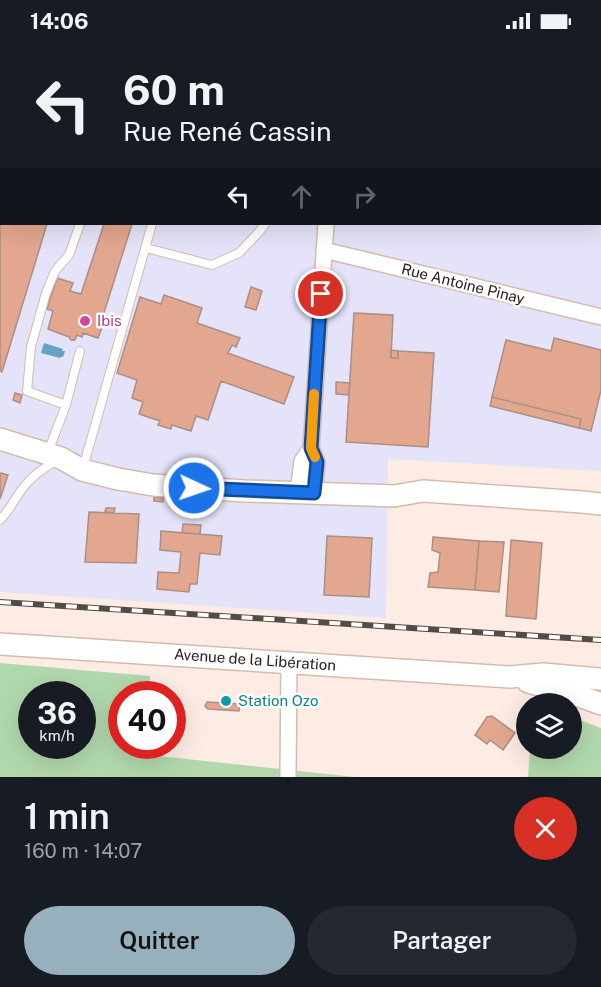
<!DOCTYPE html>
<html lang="fr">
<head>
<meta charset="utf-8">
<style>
	:root { --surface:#171b24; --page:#242831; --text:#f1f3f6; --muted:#9ea1a6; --accent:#97b0be }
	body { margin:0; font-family:"Public Sans",sans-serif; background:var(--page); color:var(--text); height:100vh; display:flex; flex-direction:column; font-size:22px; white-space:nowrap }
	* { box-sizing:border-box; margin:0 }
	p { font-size:20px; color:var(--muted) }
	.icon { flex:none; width:33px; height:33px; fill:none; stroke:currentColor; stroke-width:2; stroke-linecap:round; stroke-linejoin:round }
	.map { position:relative; height:735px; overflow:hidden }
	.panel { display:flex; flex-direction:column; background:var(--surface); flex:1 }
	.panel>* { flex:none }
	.top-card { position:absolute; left:0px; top:0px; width:602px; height:183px; box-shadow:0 6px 24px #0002; background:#171b24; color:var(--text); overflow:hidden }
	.buttons { position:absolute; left:516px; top:651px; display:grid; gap:12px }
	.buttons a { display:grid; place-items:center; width:66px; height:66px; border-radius:50%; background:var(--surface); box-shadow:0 6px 24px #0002; font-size:30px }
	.speed { position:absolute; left:18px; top:639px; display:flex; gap:12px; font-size:30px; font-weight:700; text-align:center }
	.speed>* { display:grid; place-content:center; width:78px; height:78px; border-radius:50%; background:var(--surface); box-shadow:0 6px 24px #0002; line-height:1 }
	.speed small { font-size:15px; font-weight:400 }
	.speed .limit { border:9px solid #d22; background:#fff; color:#111 }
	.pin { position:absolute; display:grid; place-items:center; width:51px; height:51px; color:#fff; margin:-26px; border:3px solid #fff; border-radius:50%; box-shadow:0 2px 6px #0007 }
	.me { position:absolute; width:66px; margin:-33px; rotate:93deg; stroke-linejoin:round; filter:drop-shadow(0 0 4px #0008) }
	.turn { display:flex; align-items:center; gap:21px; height:126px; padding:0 24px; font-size:27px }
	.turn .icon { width:78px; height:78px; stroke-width:2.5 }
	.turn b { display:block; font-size:42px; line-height:51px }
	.lanes { display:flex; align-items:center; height:57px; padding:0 24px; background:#0003; justify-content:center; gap:30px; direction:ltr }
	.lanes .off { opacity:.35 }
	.round { display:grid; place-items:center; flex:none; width:63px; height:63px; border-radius:32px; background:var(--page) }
	.summary { display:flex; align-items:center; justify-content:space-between; height:102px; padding:0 24px }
	h1 { font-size:36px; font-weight:600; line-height:45px }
	.button { display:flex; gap:12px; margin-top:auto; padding:12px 24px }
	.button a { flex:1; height:69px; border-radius:36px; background:var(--accent); color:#111; font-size:24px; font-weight:600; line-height:69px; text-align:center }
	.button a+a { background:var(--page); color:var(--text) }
	.status { display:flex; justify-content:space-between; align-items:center; height:42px; padding:0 30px; background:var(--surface); direction:ltr }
	.status svg { height:16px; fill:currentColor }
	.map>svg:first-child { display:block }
	.industrial { fill:#e5e3f9; fill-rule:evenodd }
	.green { fill:#b1d8ad; fill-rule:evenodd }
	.water { fill:#66a3c2 }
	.building { fill:#e3a790; stroke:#a98f85; stroke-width:1.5 }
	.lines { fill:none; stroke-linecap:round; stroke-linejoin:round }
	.lane-casing { stroke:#d5bbae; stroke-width:10 }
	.street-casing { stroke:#d5bbae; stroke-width:18 }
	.secondary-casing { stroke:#d5bbae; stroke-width:24 }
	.lane { stroke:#fff; stroke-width:8 }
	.street { stroke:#fff; stroke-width:15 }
	.secondary { stroke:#fff; stroke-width:21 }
	.rail-casing { stroke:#554b45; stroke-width:6 }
	.rail { stroke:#fdfdfd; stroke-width:4; stroke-dasharray:11; stroke-linecap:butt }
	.route-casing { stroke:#114b97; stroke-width:15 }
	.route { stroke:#1a73e8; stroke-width:10 }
	.slow { stroke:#f59e0b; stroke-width:10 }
	.hotel-dot { fill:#d1479c; stroke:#fdfdfd; stroke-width:2 }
	.culture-dot { fill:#0f9aa8; stroke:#fdfdfd; stroke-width:2 }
	.labels { text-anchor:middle; stroke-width:5; stroke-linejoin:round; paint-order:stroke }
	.street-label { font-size:15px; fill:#2a211c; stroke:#fdfdfd }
	.hotel-label { font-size:15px; fill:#b23c85; stroke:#fdfdfd; text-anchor:start }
	.culture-label { font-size:15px; fill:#0d838f; stroke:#fdfdfd; text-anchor:start }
</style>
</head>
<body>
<div class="status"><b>14:06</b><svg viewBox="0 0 49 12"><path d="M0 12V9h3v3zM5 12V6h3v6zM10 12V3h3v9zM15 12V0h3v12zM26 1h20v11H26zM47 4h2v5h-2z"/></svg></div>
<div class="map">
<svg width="601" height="735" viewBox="0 0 601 735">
	<rect width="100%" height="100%" fill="#fcece4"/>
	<path class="industrial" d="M0,0H601V429L388,417L386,576L0,550ZM2,2H600V182H2Z"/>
	<path class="green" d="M0,621L150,634V652H122V704H149V713L355,735H0ZM32,652H82V704H32Z
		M572,675L601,686V735H528L530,707L572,706Z"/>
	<path class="water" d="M44,301L63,307L62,309H65L63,315H61L60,316L41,311Z"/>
	<path class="building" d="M379,0H490L489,2H379Z
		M564,0H601V81L600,2H564Z
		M0,124H2V182H47L2,330L0,329Z
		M104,182H132L102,277L105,278L98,296L83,291L82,295L77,293L75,298H71L69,295L48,287L53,269L47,267L57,236L73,241L70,249L81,252Z
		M251,245L262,249L256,268L245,265Z
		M164,253L202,266L197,281L240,296L236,305L232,303L228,311L294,335L284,362L221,339L208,378L196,374L191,389L172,383L171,387L158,383L160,379L139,372L143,360L132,356L137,338L117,331L140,255L161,262Z
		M354,271L393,273L391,316H398V309L434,311L428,405L346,400Z
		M554,296L601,308V348L591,389L579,386L581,377L492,355L506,298L551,309Z
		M391,308L398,309V316H391Z
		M336,340L350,341L349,353L336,352Z
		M15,351L22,353L20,361L13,358Z
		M492,355L581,377L579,386L490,364Z
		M1,431L8,433L0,457V434Z
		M154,455L163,456V460L154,459Z
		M106,466H115L114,471L105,470Z
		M89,470L139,472L136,521L85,520Z
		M183,482L201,483L200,492L182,491Z
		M161,489L222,494L220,513L200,511L197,542H190L189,550L157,547L158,530L179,531L181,510L160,508Z
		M327,494L372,496L369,555L324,553Z
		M433,495L479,499L475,548L428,545L430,531L438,530L440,511L432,508Z
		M511,498L542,501L536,577L506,574Z
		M479,499L504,500L499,550L475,548Z
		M207,660L240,662L239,669L208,667L205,664Z
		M492,674L515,691L503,708L490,698L487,702L475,693L487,675Z"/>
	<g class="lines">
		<defs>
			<path id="lane" d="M146,206L212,223L239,211L259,190L265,182
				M66,363L80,309
				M48,410L66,363L27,349L31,305L46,251L55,229L69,213L80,182
				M83,426L152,182
				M0,478C11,467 14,457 23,446C32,433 45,426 57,418"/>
			<path id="street" d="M338,2V0
				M324,208L601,275
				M298,451L302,419L311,406
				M314,451L317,420L311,406L326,182
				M288,735L289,620"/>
			<path id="secondary" d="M0,397L61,416L82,428L118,437L153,443L245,449L368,453L394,454L423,449L582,460L601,462
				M0,602L510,635L543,632L601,637
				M528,640L582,655L601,662"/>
		</defs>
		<use href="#lane" class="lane-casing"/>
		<use href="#street" class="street-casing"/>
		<use href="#secondary" class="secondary-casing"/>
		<use href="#lane" class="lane"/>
		<use href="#street" class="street"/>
		<use href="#secondary" class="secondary"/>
		<defs>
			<path id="rail" d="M0,560L601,598"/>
		</defs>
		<use href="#rail" class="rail-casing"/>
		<use href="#rail" class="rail"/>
	</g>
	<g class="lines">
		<defs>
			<path id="route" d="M194,446L314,451L317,420L311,406L321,252"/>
		</defs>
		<use href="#route" class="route-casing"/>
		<use href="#route" class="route"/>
		<path class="slow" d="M314,352L311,406L315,415"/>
	</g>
	<circle class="hotel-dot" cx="85" cy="279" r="6"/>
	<circle class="culture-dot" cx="226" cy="659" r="6"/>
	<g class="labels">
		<g class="street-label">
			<text transform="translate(463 242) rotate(14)" y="5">Rue Antoine Pinay</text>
			<text transform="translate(255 618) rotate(4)" y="5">Avenue de la Libération</text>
		</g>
		<g class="hotel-label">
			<text x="97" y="284">Ibis</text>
		</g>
		<g class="culture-label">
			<text x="238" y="664">Station Ozo</text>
		</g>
	</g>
</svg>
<div class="buttons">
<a><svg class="icon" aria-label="layers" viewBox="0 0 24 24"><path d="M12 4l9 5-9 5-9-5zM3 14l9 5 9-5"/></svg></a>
</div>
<div class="speed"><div>36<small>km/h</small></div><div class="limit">40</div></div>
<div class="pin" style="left:321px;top:252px;background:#d93025"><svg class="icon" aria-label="arrive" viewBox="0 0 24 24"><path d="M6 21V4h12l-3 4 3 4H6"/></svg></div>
<svg class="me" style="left:194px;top:446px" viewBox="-20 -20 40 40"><circle r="17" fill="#1a73e8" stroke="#fff" stroke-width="3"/><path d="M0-11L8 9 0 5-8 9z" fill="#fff"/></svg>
<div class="top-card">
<div class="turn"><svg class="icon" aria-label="left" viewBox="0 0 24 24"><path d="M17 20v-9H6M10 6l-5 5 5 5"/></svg><div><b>60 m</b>Rue René Cassin</div></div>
<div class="lanes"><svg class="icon" aria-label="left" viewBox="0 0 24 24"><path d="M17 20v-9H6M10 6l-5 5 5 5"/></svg><svg class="icon off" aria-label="ahead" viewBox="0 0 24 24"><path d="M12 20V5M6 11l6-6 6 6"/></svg><svg class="icon off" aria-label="right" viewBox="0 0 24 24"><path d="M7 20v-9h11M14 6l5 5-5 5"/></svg></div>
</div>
</div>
<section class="panel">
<div class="summary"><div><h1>1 min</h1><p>160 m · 14:07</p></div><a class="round" style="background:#d93025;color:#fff"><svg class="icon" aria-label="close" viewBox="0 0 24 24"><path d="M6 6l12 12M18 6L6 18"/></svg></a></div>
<div class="button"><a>Quitter</a><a>Partager</a></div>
</section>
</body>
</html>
